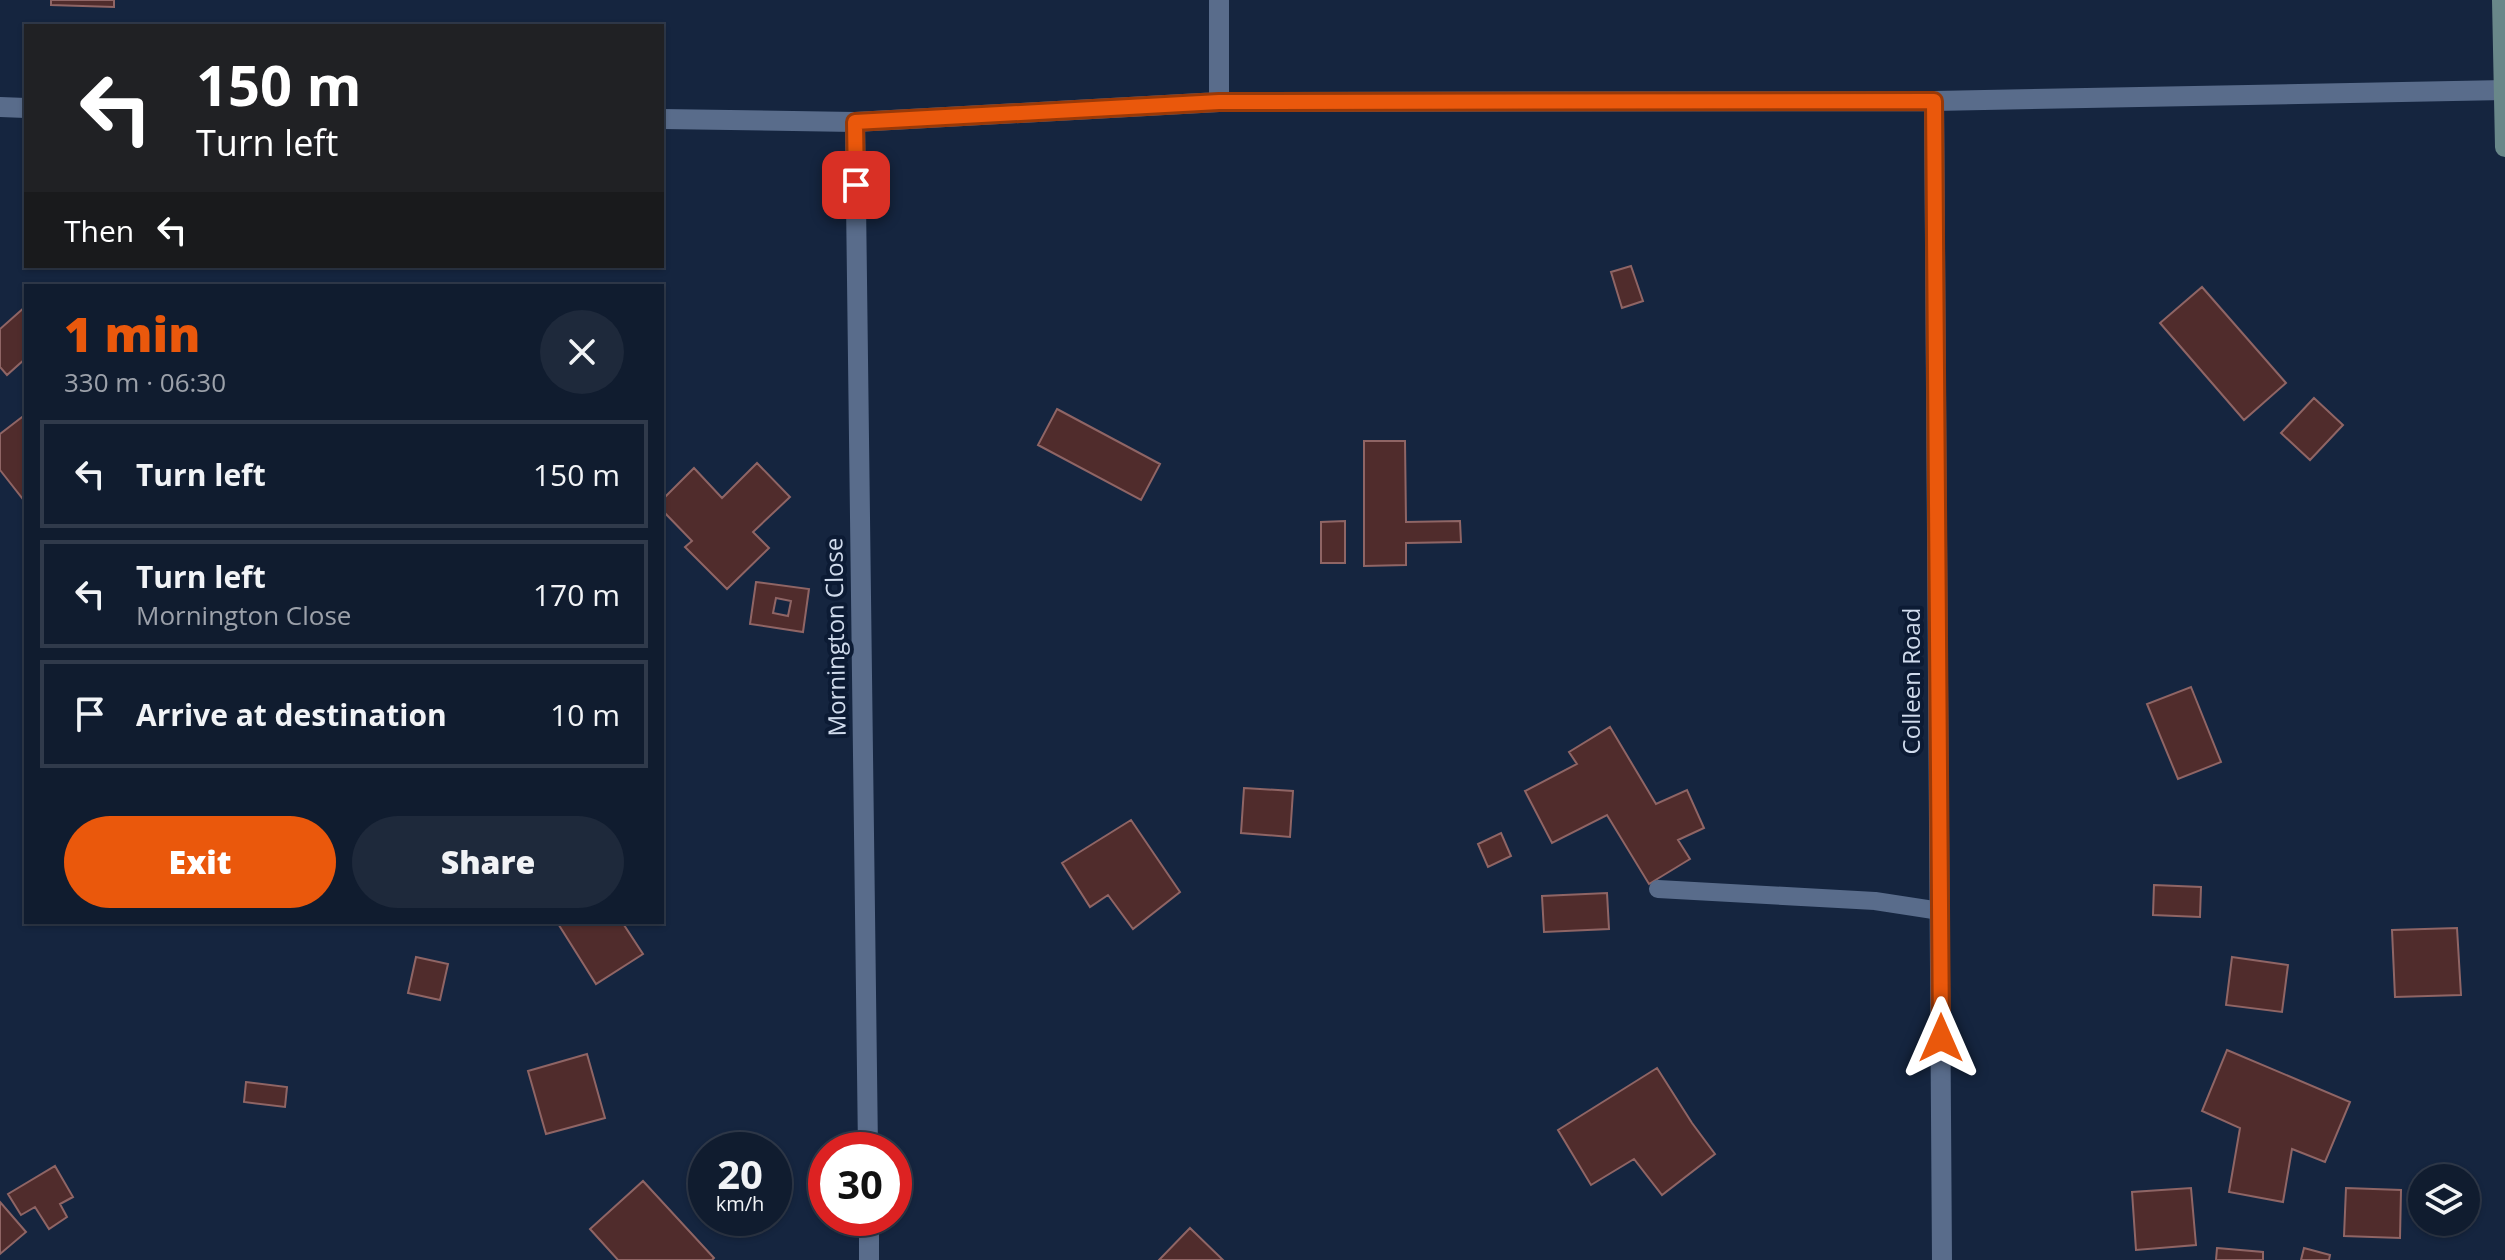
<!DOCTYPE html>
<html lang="en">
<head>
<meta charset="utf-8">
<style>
	:root { --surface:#101c2f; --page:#1e293b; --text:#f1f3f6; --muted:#9ca1aa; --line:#303a4b; --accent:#ea580c }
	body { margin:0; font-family:"Open Sans",sans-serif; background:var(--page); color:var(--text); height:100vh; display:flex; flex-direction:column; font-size:30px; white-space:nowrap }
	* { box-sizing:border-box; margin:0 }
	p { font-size:26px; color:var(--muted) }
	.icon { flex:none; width:44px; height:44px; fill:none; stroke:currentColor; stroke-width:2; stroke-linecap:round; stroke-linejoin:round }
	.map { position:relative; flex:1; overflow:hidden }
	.drawer { position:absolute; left:24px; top:284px; width:640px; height:640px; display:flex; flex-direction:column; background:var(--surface); border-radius:0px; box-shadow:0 2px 6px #0004,0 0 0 2px var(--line) }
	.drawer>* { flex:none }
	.hud { position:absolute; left:24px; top:24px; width:640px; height:244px; border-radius:0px; box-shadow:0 2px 6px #0004,0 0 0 2px var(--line); background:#202124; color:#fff; overflow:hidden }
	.buttons { position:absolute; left:2408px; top:1164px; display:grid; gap:16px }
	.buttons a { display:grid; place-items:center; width:72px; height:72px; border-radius:50%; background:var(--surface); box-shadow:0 2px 6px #0004,0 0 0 2px var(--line); font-size:40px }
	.speed { position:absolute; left:688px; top:1132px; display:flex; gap:16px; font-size:40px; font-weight:700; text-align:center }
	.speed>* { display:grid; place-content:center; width:104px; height:104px; border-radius:50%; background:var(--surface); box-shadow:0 2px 6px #0004,0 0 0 2px var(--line); line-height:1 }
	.speed small { font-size:20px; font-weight:400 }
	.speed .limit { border:12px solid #d22; background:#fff; color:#111 }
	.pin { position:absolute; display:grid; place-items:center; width:68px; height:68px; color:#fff; margin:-34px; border-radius:16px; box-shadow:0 4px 12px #0006 }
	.me { position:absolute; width:88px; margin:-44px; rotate:0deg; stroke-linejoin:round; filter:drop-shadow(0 0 6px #0008) }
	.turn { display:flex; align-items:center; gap:28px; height:168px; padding:0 40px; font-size:36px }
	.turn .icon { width:104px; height:104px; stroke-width:2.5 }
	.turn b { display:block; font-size:56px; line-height:68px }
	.then { display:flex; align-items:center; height:76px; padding:0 40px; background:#0003; gap:16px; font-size:30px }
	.round { display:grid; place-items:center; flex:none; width:84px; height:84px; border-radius:42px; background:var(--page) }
	.summary { display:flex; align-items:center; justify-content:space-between; height:136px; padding:0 40px }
	h1 { font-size:48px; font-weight:800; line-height:60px; color:var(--accent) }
	.cta { display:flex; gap:16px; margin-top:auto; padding:16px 40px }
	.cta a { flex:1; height:92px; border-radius:48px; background:var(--accent); color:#fff; font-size:32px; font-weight:800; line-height:92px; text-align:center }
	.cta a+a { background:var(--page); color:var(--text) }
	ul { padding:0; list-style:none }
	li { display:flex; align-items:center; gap:24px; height:108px; margin:0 16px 12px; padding:0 24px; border:4px solid var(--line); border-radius:0px }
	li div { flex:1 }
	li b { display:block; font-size:30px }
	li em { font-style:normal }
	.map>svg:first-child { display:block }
	.building { fill:#502c2c; stroke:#8f6565; stroke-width:2; fill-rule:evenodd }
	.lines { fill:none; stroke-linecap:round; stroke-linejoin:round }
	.lane { stroke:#596c8b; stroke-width:18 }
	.street { stroke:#596c8b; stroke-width:20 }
	.secondary { stroke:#698789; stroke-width:20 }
	.route-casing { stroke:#983908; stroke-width:20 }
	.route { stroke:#ea580c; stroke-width:14 }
	.labels { text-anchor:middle; stroke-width:8; stroke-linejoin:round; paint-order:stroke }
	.street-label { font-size:24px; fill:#d0dbec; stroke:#0c1b34 }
</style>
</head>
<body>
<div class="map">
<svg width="2505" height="1260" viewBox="0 0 2505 1260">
	<rect width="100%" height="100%" fill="#15253f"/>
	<path class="building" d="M51,0H114V7L51,5Z
		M1631,266L1643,301L1622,308L1611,272Z
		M2202,287L2286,383L2244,420L2160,323Z
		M26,306V358L7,375L0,367V329Z
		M2314,398L2343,425L2310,460L2281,433Z
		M1057,409L1160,464L1141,500L1038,445Z
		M26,414V503L0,470V434Z
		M1364,441H1405L1406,522L1460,521L1461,542L1406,543V565L1364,566Z
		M757,463L790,497L753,532L769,548L727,589L685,547L692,541L662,510V500L694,468L722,498Z
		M1345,521V563H1321V522Z
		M756,582L809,589L803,632L750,624ZM776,598L791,601L788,616L773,613Z
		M2191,687L2221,762L2178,779L2147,704Z
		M1610,727L1656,804L1687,790L1704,828L1678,840L1690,859L1649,884L1607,815L1552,843L1525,791L1577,764L1569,752Z
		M1244,788L1293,791L1290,837L1241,833Z
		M1131,820L1180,892L1133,929L1108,895L1090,907L1062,863Z
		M1501,833L1511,856L1488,867L1478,844Z
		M2154,885L2201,887L2200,917L2153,915Z
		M1607,893L1609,929L1544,932L1542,896Z
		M557,922H628L624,925L643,954L596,984Z
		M2457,928L2461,995L2395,997L2392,930Z
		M416,957L448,964L440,1000L408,993Z
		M2232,957L2288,965L2282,1012L2226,1005Z
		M2227,1050L2350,1102L2325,1162L2292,1149L2283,1202L2229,1192L2240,1128L2202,1111Z
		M587,1054L605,1118L546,1134L528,1071Z
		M1657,1068L1692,1123L1715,1154L1662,1195L1634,1159L1591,1185L1558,1130Z
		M246,1082L287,1087L285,1107L244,1102Z
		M55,1166L73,1197L60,1204L67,1217L49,1229L35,1207L21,1215L8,1194Z
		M643,1181L714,1258L712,1260H618L590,1229Z
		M2191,1188L2196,1245L2136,1250L2132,1192Z
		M2346,1188L2401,1190L2400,1238L2344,1236Z
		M0,1202L26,1232L0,1254Z
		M1190,1228L1223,1260H1159Z
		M2217,1248L2263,1252V1260H2216Z
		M2304,1248L2330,1255L2329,1260H2301Z"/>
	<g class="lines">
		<path class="lane" d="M1658,889L1875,901L1940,911"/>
		<path class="street" d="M1934,101L1942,1260
			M1219,102V0
			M0,107L26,108
			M662,119L855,122L1219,102L1934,101L2505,90
			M855,122L868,1150
			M869,1218V1260"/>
		<path class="secondary" d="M2502,0L2505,147"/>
	</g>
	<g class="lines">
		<defs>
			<path id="route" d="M856,185L855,122L1219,102L1934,101L1941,1038"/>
		</defs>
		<use href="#route" class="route-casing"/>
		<use href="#route" class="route"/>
	</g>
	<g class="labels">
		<g class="street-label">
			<text transform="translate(836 637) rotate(-91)" y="8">Mornington Close</text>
			<text transform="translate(1912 681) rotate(-90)" y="8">Colleen Road</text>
		</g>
	</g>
</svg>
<div class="buttons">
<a><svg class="icon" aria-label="layers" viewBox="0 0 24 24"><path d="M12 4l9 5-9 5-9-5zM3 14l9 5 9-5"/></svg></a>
</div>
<div class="speed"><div>20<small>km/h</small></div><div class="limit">30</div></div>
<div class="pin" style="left:856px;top:185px;background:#d93025"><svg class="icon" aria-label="arrive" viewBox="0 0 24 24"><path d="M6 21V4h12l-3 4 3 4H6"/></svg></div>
<svg class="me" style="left:1941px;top:1038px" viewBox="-20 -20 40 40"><path d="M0-17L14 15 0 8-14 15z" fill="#ea580c" stroke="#fff" stroke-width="4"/></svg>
<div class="hud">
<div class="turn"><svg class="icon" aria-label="left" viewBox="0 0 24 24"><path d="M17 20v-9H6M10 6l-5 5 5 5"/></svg><div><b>150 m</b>Turn left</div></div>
<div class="then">Then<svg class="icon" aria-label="left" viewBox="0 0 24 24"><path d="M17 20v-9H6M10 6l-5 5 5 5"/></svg></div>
</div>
<section class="drawer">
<div class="summary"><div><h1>1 min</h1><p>330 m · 06:30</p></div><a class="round"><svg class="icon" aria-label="close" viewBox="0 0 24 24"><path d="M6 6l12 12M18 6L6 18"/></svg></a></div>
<ul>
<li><svg class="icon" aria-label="left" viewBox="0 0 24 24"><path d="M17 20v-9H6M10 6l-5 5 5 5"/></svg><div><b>Turn left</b></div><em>150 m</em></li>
<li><svg class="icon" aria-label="left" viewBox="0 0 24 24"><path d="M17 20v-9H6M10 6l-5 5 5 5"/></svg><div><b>Turn left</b><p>Mornington Close</p></div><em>170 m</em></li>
<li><svg class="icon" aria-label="arrive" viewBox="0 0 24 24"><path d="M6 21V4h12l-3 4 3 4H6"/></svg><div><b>Arrive at destination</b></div><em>10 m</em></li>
</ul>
<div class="cta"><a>Exit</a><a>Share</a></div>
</section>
</div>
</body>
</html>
